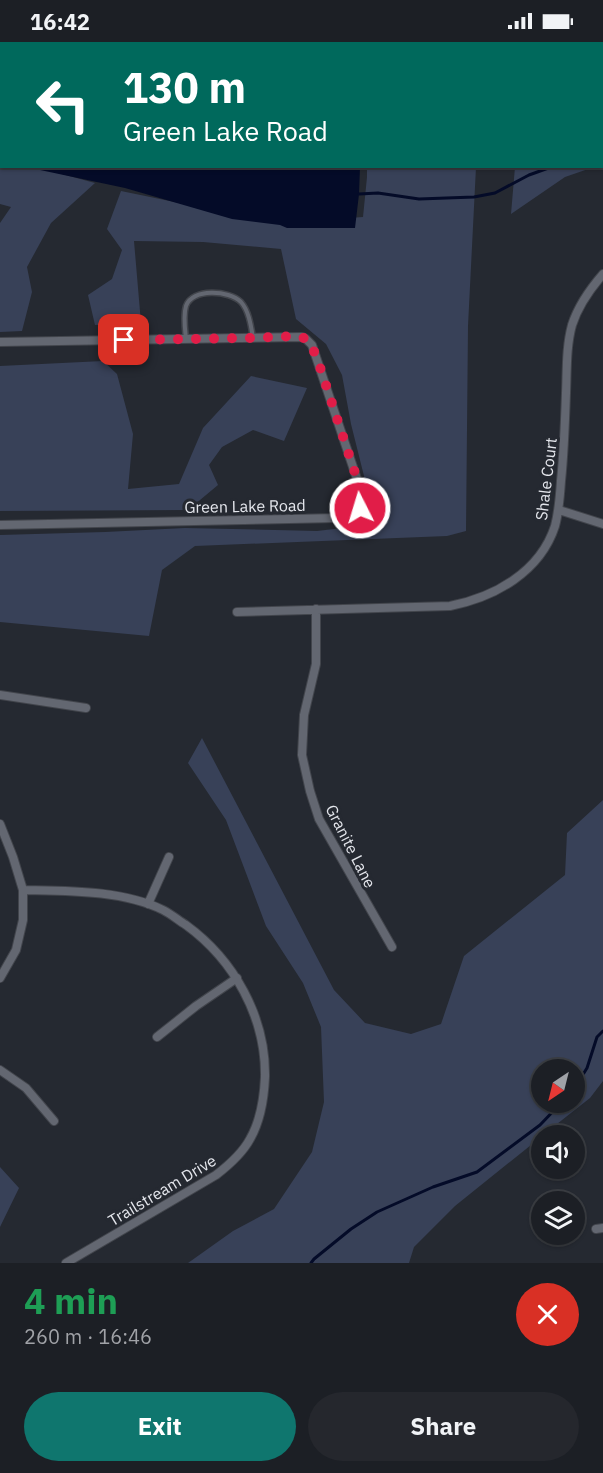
<!DOCTYPE html>
<html lang="en">
<head>
<meta charset="utf-8">
<style>
	:root { --surface:#1c1f25; --page:#25272d; --text:#f1f3f6; --muted:#a0a2a7; --line:#3a3d42; --accent:#0f766e }
	body { margin:0; font-family:"IBM Plex Sans",sans-serif; background:var(--page); color:var(--text); height:100vh; display:flex; flex-direction:column; font-size:22px; white-space:nowrap }
	* { box-sizing:border-box; margin:0 }
	p { font-size:20px; color:var(--muted) }
	.icon { flex:none; width:33px; height:33px; fill:none; stroke:currentColor; stroke-width:2; stroke-linecap:round; stroke-linejoin:round }
	.map { position:relative; height:1221px; overflow:hidden }
	.sheet { display:flex; flex-direction:column; background:var(--surface); flex:1 }
	.sheet>* { flex:none }
	.top-card { position:absolute; left:0px; top:0px; width:603px; height:126px; box-shadow:0 2px 4px #0004,0 0 0 2px var(--line); background:#00695c; color:#fff; overflow:hidden }
	.needle { width:39px; rotate:215deg }
	.tools { position:absolute; left:531px; top:1017px; display:grid; gap:12px }
	.tools a { display:grid; place-items:center; width:54px; height:54px; border-radius:50%; background:var(--surface); box-shadow:0 2px 4px #0004,0 0 0 2px var(--line); font-size:30px }
	.pin { position:absolute; display:grid; place-items:center; width:51px; height:51px; color:#fff; margin:-26px; border-radius:12px; box-shadow:0 3px 9px #0006 }
	.me { position:absolute; width:66px; margin:-33px; rotate:355deg; stroke-linejoin:round; filter:drop-shadow(0 0 4px #0008) }
	.turn { display:flex; align-items:center; gap:21px; height:126px; padding:0 24px; font-size:27px }
	.turn .icon { width:78px; height:78px; stroke-width:2.5 }
	.turn b { display:block; font-size:42px; line-height:51px }
	.round { display:grid; place-items:center; flex:none; width:63px; height:63px; border-radius:32px; background:var(--page) }
	.overview { display:flex; align-items:center; justify-content:space-between; height:102px; padding:0 24px }
	h1 { font-size:36px; font-weight:700; line-height:45px; color:#1e9e55 }
	.cta { display:flex; gap:12px; margin-top:auto; padding:12px 24px }
	.cta a { flex:1; height:69px; border-radius:36px; background:var(--accent); color:#fff; font-size:24px; font-weight:700; line-height:69px; text-align:center }
	.cta a+a { background:var(--page); color:var(--text) }
	.status { display:flex; justify-content:space-between; align-items:center; height:42px; padding:0 30px; background:var(--surface); direction:ltr }
	.status svg { height:16px; fill:currentColor }
	.map>svg:first-child { display:block }
	.green { fill:#384158; fill-rule:evenodd }
	.water { fill:#040b28 }
	.lines { fill:none; stroke-linecap:round; stroke-linejoin:round }
	.stream { stroke:#040b28; stroke-width:3 }
	.lane-casing { stroke:#42454c; stroke-width:7 }
	.street-casing { stroke:#42454c; stroke-width:10 }
	.lane { stroke:#636771; stroke-width:4 }
	.street { stroke:#636771; stroke-width:8 }
	.route { stroke:#e11d48; stroke-width:10; stroke-dasharray:0 18 }
	.labels { text-anchor:middle; stroke-width:6; stroke-linejoin:round; paint-order:stroke }
	.street-label { font-size:16px; fill:#e4e6ec; stroke:#252931 }
</style>
</head>
<body>
<div class="status"><b>16:42</b><svg viewBox="0 0 49 12"><path d="M0 12V9h3v3zM5 12V6h3v6zM10 12V3h3v9zM15 12V0h3v12zM26 1h20v11H26zM47 4h2v5h-2z"/></svg></div>
<div class="map">
<svg width="603" height="1221" viewBox="0 0 603 1221">
	<rect width="100%" height="100%" fill="#252931"/>
	<path class="green" d="M66,0H278L286,1L67,2Z
		M523,0H603V121L602,122V2H523Z
		M0,106L1,107L2,124L36,125L95,141L51,181L27,225L32,250L22,289L0,290V181L11,165L0,162Z
		M367,125H476L468,284L466,489L447,494L195,504L162,528L149,594L0,580V493L105,490L185,486L317,489L368,483L372,466L351,382L342,333L326,302L296,277L281,207L203,200L134,199L141,281L95,283L88,253L112,237L122,208L107,187L121,149L194,164L306,179L363,175L367,135Z
		M515,125V124L594,125L565,135L511,172Z
		M103,319L117,332L133,392L128,447L179,442L203,386L251,334L307,346L284,399L253,388L222,405L209,423L218,443L188,468L0,469V324Z
		M202,696L334,948L365,981L411,992L441,982L464,914L565,833L567,791L603,758V1039L590,1056L543,1093L541,1095L455,1164L414,1205L409,1221H188L233,1189L274,1167L312,1110L324,1060L321,985L303,941L266,884L226,778L188,721ZM542,1028H574V1060H542Z
		M0,1125L19,1146L0,1185Z"/>
	<path class="water" d="M26,125H360L359,152L355,186H287L280,183L232,177L125,146Z"/>
	<g class="lines">
		<path class="stream" d="M602,117H603
			M359,152L378,151L419,157L474,155L495,151L529,133L554,124
			M574,1047L587,1026L597,995L603,989
			M311,1221L314,1217L351,1187L377,1170L433,1145L477,1130L540,1083L562,1060"/>
		<defs>
			<path id="lane" d="M186,297C185,287 183,274 186,264C192,246 229,248 241,260C249,269 251,284 253,296"/>
			<path id="street" d="M0,300L302,295L306,297L312,303L357,437C363,463 366,471 337,476L0,483
				M559,468L603,482
				M316,567V622L304,673L302,713L310,749L319,777L392,905
				M237,570L450,564C495,555 540,530 555,484C559,469 560,454 561,439C564,410 565,381 566,351C567,328 566,305 572,283C578,264 590,247 603,232
				M0,653L86,666
				M0,782L13,815L23,848V878L16,908L0,936
				M23,848C68,849 122,848 163,868C171,872 178,878 186,883C234,918 266,975 265,1035C264,1057 261,1078 250,1097C242,1112 229,1123 216,1133L66,1221
				M148,862L169,815
				M157,995L196,964L237,936
				M0,1028L26,1046L54,1079
				M596,1187L603,1186"/>
		</defs>
		<use href="#lane" class="lane-casing"/>
		<use href="#street" class="street-casing"/>
		<use href="#lane" class="lane"/>
		<use href="#street" class="street"/>
	</g>
	<g class="lines">
		<path class="route" d="M124,298L253,296L295,294L302,295L310,300L318,319L357,437L361,452L360,466"/>
	</g>
	<g class="labels">
		<g class="street-label">
			<text transform="translate(546 437) rotate(-83)" y="6">Shale Court</text>
			<text transform="translate(245 464) rotate(-1)" y="6">Green Lake Road</text>
			<text transform="translate(351 804) rotate(63)" y="6">Granite Lane</text>
			<text transform="translate(162 1148) rotate(-31)" y="6">Trailstream Drive</text>
		</g>
	</g>
</svg>
<div class="tools">
<a><svg class="needle" viewBox="-14 -14 28 28"><path d="M0-13l5 13h-10z" fill="#e53935"/><path d="M0 13l5-13h-10z" fill="#a0a2a7"/></svg></a>
<a><svg class="icon" aria-label="sound" viewBox="0 0 24 24"><path d="M4 9h4l5-4v14l-5-4H4zM17 9q2 3 0 6"/></svg></a>
<a><svg class="icon" aria-label="layers" viewBox="0 0 24 24"><path d="M12 4l9 5-9 5-9-5zM3 14l9 5 9-5"/></svg></a>
</div>
<div class="pin" style="left:124px;top:298px;background:#d93025"><svg class="icon" aria-label="arrive" viewBox="0 0 24 24"><path d="M6 21V4h12l-3 4 3 4H6"/></svg></div>
<svg class="me" style="left:360px;top:466px" viewBox="-20 -20 40 40"><circle r="17" fill="#e11d48" stroke="#fff" stroke-width="3"/><path d="M0-11L8 9 0 5-8 9z" fill="#fff"/></svg>
<div class="top-card">
<div class="turn"><svg class="icon" aria-label="left" viewBox="0 0 24 24"><path d="M17 20v-9H6M10 6l-5 5 5 5"/></svg><div><b>130 m</b>Green Lake Road</div></div>
</div>
</div>
<section class="sheet">
<div class="overview"><div><h1>4 min</h1><p>260 m · 16:46</p></div><a class="round" style="background:#d93025;color:#fff"><svg class="icon" aria-label="close" viewBox="0 0 24 24"><path d="M6 6l12 12M18 6L6 18"/></svg></a></div>
<div class="cta"><a>Exit</a><a>Share</a></div>
</section>
</body>
</html>
